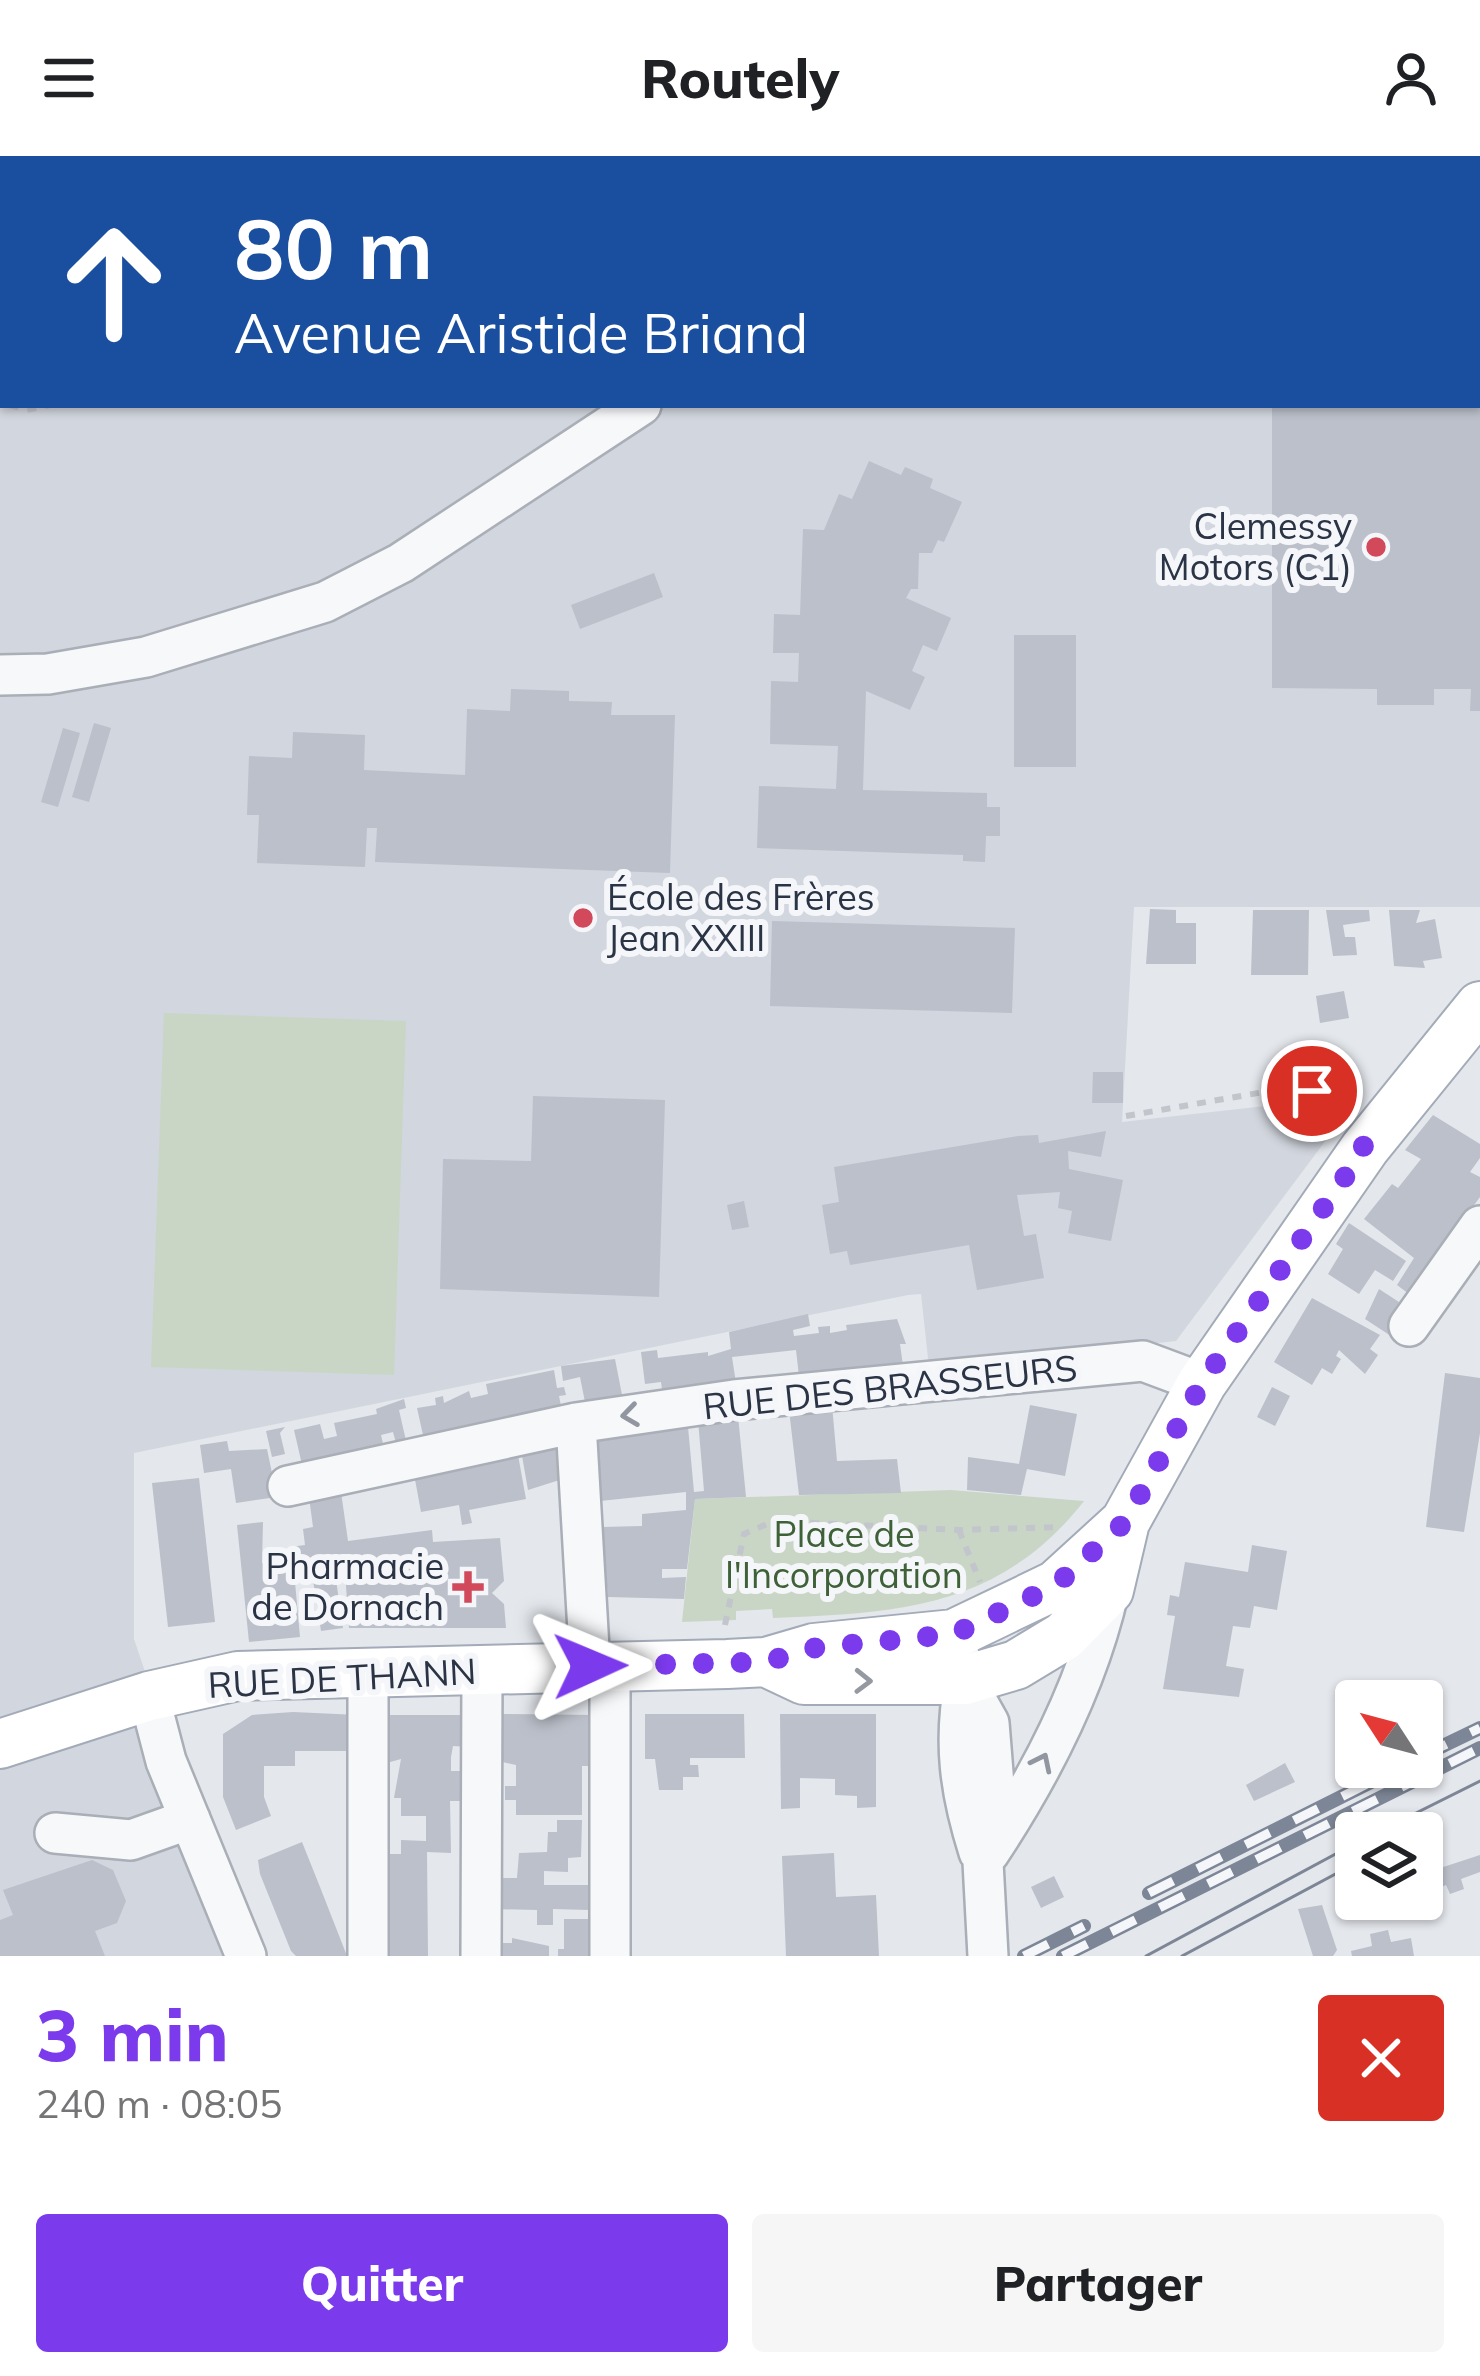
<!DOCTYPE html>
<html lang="fr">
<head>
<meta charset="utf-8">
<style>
	:root { --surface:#fff; --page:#f6f6f6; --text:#202124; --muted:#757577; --accent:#7c3aed }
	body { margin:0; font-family:Mulish,sans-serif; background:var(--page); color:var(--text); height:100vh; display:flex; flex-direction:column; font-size:45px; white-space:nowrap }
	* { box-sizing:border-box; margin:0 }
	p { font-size:39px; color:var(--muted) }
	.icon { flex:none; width:66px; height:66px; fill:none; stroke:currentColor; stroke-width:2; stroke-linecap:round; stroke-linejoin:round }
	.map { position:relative; height:1800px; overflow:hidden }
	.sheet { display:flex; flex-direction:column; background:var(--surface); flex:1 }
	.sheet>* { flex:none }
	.guide { position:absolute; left:0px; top:0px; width:1482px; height:252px; box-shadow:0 3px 9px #0004; background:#1a4fa0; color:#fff; overflow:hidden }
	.needle { width:78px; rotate:306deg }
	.tools { position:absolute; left:1335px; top:1524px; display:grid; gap:24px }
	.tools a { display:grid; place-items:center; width:108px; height:108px; border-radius:12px; background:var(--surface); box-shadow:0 3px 9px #0004; font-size:60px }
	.pin { position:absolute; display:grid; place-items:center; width:102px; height:102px; color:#fff; margin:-51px; border:6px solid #fff; border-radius:50%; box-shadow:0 3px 12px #0007 }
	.me { position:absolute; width:132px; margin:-66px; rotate:89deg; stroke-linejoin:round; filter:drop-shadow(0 0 9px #0008) }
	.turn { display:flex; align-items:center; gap:42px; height:252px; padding:0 36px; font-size:54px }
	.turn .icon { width:156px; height:156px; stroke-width:2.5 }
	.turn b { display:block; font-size:84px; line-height:102px }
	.round { display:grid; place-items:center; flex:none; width:126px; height:126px; border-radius:12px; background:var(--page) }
	.headline { display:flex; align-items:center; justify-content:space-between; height:204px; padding:0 36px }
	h1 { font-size:72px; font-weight:800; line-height:90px; color:var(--accent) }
	.primary-button { display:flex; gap:24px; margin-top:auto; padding:24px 36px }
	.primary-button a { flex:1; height:138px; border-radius:12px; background:var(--accent); color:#fff; font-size:48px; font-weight:800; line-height:138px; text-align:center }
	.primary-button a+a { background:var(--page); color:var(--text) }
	header { display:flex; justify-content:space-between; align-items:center; height:156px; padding:0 36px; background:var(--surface); font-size:54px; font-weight:800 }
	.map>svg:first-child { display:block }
	.built { fill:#d2d6de; fill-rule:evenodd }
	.green { fill:#c9d6c5 }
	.building { fill:#bbc0ca }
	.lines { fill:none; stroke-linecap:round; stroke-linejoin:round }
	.minor-casing { stroke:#a9aeb7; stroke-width:44 }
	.major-casing { stroke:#a3abb8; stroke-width:52 }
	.path { stroke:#c2c5cb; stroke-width:6; stroke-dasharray:9 9; stroke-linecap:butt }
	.minor { stroke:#f7f8fa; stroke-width:39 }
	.major { stroke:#fff; stroke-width:48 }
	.tram { stroke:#7d8696; stroke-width:3 }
	.rail-casing { stroke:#7d8696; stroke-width:14 }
	.rail { stroke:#f4f6f9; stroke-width:9; stroke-dasharray:27; stroke-linecap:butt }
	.oneway { stroke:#9196a0 }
	.oneway2 { stroke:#959aa2 }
	.route { stroke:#7c3aed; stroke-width:21; stroke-dasharray:0 37.8 }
	.poi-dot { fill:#d1495b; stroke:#f4f6f9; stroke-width:4.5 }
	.labels { text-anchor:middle; stroke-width:12; stroke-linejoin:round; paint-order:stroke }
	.poi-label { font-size:36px; fill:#2b3445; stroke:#f4f6f9; text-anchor:end }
	.street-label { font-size:36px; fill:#2b3445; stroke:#f4f6f9 }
	.park-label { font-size:36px; fill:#3f6138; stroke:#f4f6f9 }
</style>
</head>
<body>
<header><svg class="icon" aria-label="menu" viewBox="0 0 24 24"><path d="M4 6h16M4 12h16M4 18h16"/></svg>Routely<svg class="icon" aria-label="person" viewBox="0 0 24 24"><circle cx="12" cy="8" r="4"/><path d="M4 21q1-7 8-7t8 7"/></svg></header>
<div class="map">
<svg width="1480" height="1800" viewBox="0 0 1480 1800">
	<rect width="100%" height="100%" fill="#e4e7ec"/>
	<path class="built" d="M0,0H1480V751H1134L1122,966L1302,946L1329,980L1176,1185L929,1211L921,1138L908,1139L134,1297V1483L241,1800H0ZM3,3H1479V249H3Z"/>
	<path class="green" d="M164,857L406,865L394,1219L151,1211Z
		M951,1334L1084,1345C1000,1452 899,1457 773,1462L772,1453L736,1455V1464L682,1466L695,1343Z"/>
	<path class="building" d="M1272,249H1480V555H1470L1471,533H1434V549H1377V533L1272,532Z
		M869,305L901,319L905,311L933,323L930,332L962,346L944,386L938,384L932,397H919L918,433H911L906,442L951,462L937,495L923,489L912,515L925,521L910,554L866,535L863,634L987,637V651H1000V680H986L985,706L963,705V699L757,692L759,630L836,633L838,590L770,588L771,525L798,526L799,497H773L774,458L800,459L803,373L824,374L839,338L852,343Z
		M654,417L663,441L580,473L571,449Z
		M1014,479H1076V611H1014Z
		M511,533L569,535V545L612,546L611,559H675L670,717L375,706L377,672H367L365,711L257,707L259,659H247L249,600L292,602L293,576L365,579L364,614L465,619L467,553L510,555Z
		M94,567L111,572L89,646L72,641Z
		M63,572L80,577L58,651L41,646Z
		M1150,753L1176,754V767H1196V808H1146Z
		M1253,754H1309L1308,819H1251Z
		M1326,754H1369L1370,765L1343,769L1345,781H1355L1357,799L1333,800Z
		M1389,754H1420L1416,767L1435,763L1442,802L1423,805L1425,812L1394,810Z
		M772,765L1015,772L1012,857L770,850Z
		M1344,835L1349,862L1320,867L1316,840Z
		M1093,916H1123V947H1092Z
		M533,940L665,944L659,1141L440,1133L443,1003L531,1005Z
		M1433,959L1480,988V1002L1470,1016L1480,1021V1041L1409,1138L1397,1129L1414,1102L1364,1063L1392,1028L1398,1032L1421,1003L1405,994Z
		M1106,975L1101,1001L1068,995L1069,1013L1123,1024L1111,1085L1068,1077L1072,1055L1058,1052L1060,1036L1017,1039L1024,1080L1036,1078L1044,1122L977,1134L969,1089L850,1109L847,1095L830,1098L822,1049L839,1046L834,1011L1018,980L1038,979L1039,987Z
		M744,1045L749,1071L732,1074L727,1049Z
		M1349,1067L1406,1105L1393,1125L1375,1114L1359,1138L1328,1118L1343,1093L1336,1088Z
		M1379,1133L1399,1146L1391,1159L1400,1165L1391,1180L1365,1163Z
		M1312,1142L1380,1179L1370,1193L1378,1199L1365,1218L1339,1194L1336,1200L1341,1203L1332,1218L1322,1212L1312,1229L1274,1206Z
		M808,1158L810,1170L793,1174L794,1180L819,1177L818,1171L830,1170V1177L847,1174L846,1169L897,1163L906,1188H900L904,1217L800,1229L796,1194L732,1201L736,1227L663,1241L661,1226L645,1228L641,1196L657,1194L658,1202L708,1196V1200L731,1193L729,1176Z
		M615,1203L624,1249L587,1256L580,1221L563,1225L561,1210Z
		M554,1214L557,1232L564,1231L566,1239L559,1240L563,1260L425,1288L417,1252L436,1249L435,1242L443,1240L444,1247L469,1235L471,1242L488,1238L486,1228Z
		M1445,1217L1480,1222V1277L1464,1376L1426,1371Z
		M1272,1231L1290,1240L1275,1270L1257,1261Z
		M404,1243L406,1252L399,1254L407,1289L397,1291L393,1276L381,1279L385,1296L303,1313L294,1274L320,1268L324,1283L337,1280L334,1267L377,1258L376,1253Z
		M832,1249L837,1305L897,1303L901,1337L799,1339L789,1254Z
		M1030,1249L1077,1258L1065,1320L1027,1313L1021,1339L967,1334L968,1301L1019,1308Z
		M738,1260L746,1341L695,1343L687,1413H662V1422L686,1421L684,1443L608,1441L602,1371L642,1370V1358L686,1354V1336L600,1345L594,1280L688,1271L694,1336L704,1335L698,1264Z
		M285,1271L280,1277L285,1298L272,1301L266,1275Z
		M227,1285L229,1295L267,1293L277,1341L236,1347L231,1313L204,1317L200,1289Z
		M564,1287L569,1321L528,1334L521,1294Z
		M518,1299L526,1343L469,1354L472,1367L462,1369L459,1349L421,1356L414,1318Z
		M199,1322L215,1466L168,1471L152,1327Z
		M341,1336L348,1385L432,1374L433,1386L500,1382L504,1425L492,1437L504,1448L506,1472H349L344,1402L333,1403L343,1472L321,1475L313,1424L295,1426L300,1481L249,1486L237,1369L263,1366L262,1407L291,1404L290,1391L305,1389L303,1373L313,1371L309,1341Z
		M1252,1389L1287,1395L1277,1454L1254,1450L1250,1472L1233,1470L1226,1510L1244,1513L1239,1541L1163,1533L1175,1460L1167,1459L1170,1439L1179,1441L1185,1406L1248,1416Z
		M293,1556L358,1559V1595H295V1610H264V1641L271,1660L236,1674L223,1641V1578L252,1559Z
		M501,1558L597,1559L593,1610H582V1659H516V1644H505V1630H516V1609L494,1604Z
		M645,1558H744L745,1602H690V1609H698L699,1621H683V1634H659L655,1603H645Z
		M780,1558H876V1651L857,1652V1640L835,1639V1623L800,1622V1652L781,1653Z
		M377,1559H470V1591L453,1590L451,1601V1615H470L469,1645H450L451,1697L427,1696L428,1800H378L377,1698H401V1684L426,1685V1660H401V1642H394L401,1603L376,1610Z
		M1285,1607L1295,1626L1254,1645L1246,1629Z
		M557,1664H582L581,1701L568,1702V1716L544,1715V1729H590V1754L553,1753V1769H537V1754L493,1753V1722H517L519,1697L547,1696L548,1676H557Z
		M302,1686L320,1731L347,1800H296L291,1795L260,1718L258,1704Z
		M834,1697L836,1741L876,1739L879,1800H786L782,1700Z
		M1480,1699V1716L1461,1723L1464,1733L1450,1738L1446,1729L1422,1739V1718Z
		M92,1704L113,1714L126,1745L117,1767L95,1775L105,1800H0V1764L13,1759L3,1734Z
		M1054,1720L1064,1741L1041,1752L1031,1731Z
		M1356,1739V1743L1407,1744L1347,1762L1340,1744Z
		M1322,1749L1337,1794L1333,1800H1313L1298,1753Z
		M564,1763H603L602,1800H558V1793H564Z
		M1388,1774L1391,1786L1411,1782L1414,1800H1352L1351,1795L1372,1790L1370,1778Z
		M512,1782L549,1790V1800H492V1787H512Z"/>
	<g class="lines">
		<defs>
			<path id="minor" d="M994,3L999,0
				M0,519L48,518L146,501L325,446L401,407L641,249
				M1409,1170L1480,1070
				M576,1267L590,1510
				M288,1330L576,1267L734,1244L1143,1205L1202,1227
				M958,1495L965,1524L989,1567L994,1629L983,1706L988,1800
				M368,1519V1800
				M965,1524C953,1586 960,1636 979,1696
				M149,1540L166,1605L246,1800
				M55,1677L131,1684L190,1663
				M989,1697C1042,1617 1088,1527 1109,1434
				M481,1800L482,1515
				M610,1800V1510"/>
			<path id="major" d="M770,1508L804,1524H965L1016,1509L1064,1480L1109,1434L1125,1366L1202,1227L1365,992L1480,850
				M0,1588L149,1540L238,1520L727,1508L766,1506L814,1492L954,1478L1056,1429L1125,1366"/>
		</defs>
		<use href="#minor" class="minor-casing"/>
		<use href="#major" class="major-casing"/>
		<path class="path" d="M0,243L3,245
			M10,249L27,254L50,249
			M1126,960L1287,932L1312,935L1338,964
			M959,1374L980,1426
			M725,1469L744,1378L774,1365L959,1374L1061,1371"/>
		<use href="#minor" class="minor"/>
		<use href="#major" class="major"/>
		<path class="tram" d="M1376,1677L1480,1625
			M1146,1800L1356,1687
			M1182,1800L1356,1707"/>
		<defs>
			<path id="rail" d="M1422,1600L1480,1572
				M1149,1737L1401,1611
				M1024,1800L1084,1770
				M1063,1800L1480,1592"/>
		</defs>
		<use href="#rail" class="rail-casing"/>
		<use href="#rail" class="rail"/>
	</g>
	<defs><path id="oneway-chevron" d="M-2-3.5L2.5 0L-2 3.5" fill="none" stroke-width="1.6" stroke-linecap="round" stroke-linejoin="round" transform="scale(3)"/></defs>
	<g class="oneway">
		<use href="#oneway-chevron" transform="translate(630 1259) rotate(172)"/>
		<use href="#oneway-chevron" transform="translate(1042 1606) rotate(-64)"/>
	</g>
	<use class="oneway2" href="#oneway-chevron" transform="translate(863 1525) rotate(1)"/>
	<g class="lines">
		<path class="route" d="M590,1510L766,1506L814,1492L954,1478L1056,1429L1125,1366L1202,1227L1365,992L1312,935"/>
	</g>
	<g class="poi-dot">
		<circle cx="1376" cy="391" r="12"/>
		<circle cx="583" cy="762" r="12"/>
		<path d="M462 1413h12v12h12v12h-12v12h-12v-12h-12v-12h12z"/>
	</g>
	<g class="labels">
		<g class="poi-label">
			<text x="1352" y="383">Clemessy<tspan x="1352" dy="41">Motors (C1)</tspan></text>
			<text x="607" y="754" text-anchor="start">École des Frères<tspan x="607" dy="41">Jean XXIII</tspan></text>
			<text x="444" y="1423">Pharmacie<tspan x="444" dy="41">de Dornach</tspan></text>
		</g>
		<g class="street-label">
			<text transform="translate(890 1231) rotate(-6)" y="13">RUE DES BRASSEURS</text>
			<text transform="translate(342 1522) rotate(-3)" y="13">RUE DE THANN</text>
		</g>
		<g class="park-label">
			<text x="844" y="1391">Place de<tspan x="844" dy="41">l'Incorporation</tspan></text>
		</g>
	</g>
</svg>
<div class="tools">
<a><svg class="needle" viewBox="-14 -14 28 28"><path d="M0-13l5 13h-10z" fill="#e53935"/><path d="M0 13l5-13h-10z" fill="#757577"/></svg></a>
<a><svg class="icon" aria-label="layers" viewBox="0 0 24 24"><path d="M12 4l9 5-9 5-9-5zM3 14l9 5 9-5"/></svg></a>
</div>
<div class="pin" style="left:1312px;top:935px;background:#d93025"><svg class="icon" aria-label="arrive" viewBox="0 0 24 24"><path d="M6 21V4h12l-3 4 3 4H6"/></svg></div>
<svg class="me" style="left:590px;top:1510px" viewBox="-20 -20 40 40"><path d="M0-17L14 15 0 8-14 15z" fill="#7c3aed" stroke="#fff" stroke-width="4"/></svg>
<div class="guide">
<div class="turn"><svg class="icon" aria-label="ahead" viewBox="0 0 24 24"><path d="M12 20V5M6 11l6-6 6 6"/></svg><div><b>80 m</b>Avenue Aristide Briand</div></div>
</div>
</div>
<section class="sheet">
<div class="headline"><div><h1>3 min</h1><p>240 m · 08:05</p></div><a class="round" style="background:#d93025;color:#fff"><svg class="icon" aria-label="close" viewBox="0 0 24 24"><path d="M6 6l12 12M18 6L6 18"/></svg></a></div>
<div class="primary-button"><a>Quitter</a><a>Partager</a></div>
</section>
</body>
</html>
